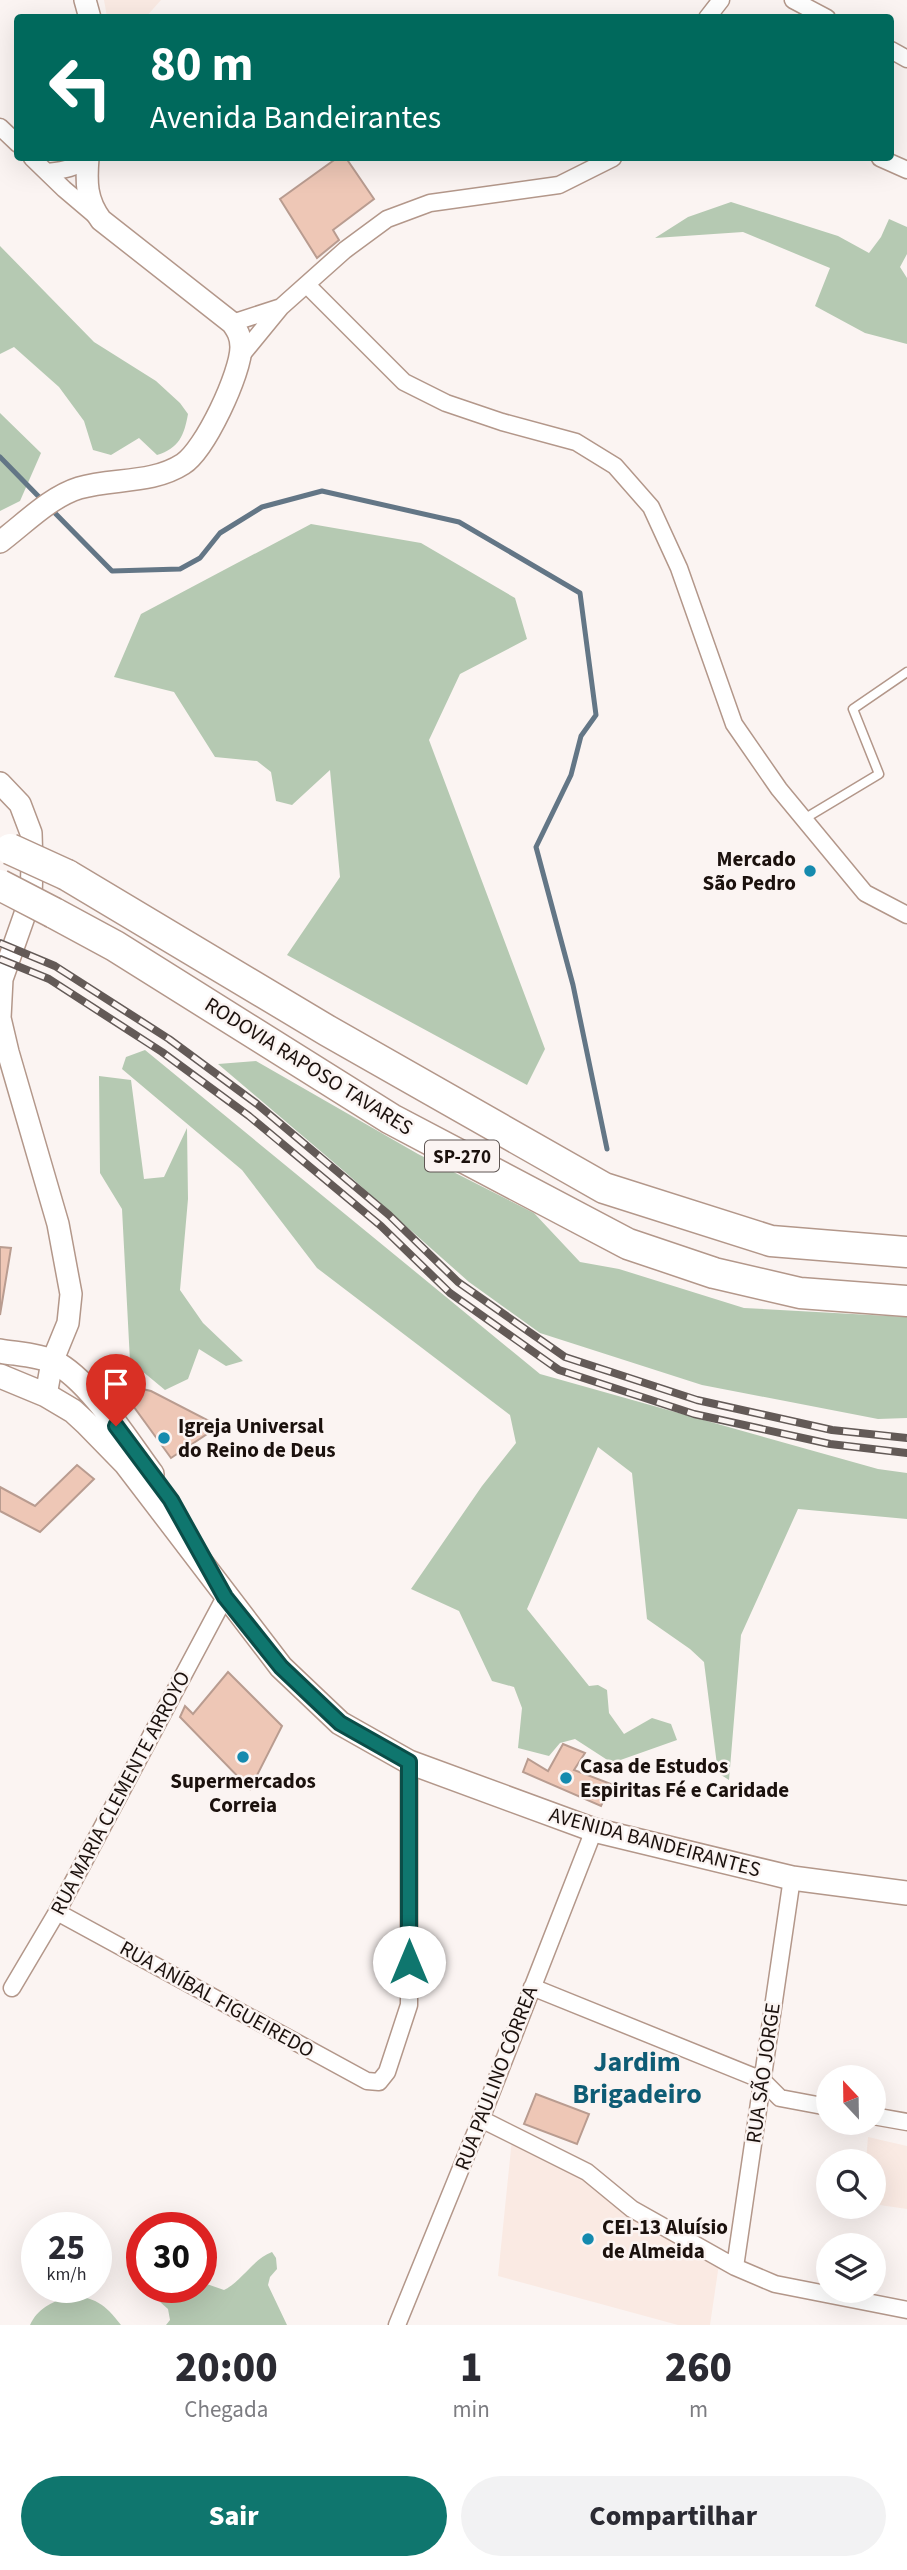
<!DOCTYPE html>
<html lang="pt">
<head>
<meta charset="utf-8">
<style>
	:root { --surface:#fff; --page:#f2f2f3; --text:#2b2b33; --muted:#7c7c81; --accent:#0f766e }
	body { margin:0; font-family:"Source Sans 3",sans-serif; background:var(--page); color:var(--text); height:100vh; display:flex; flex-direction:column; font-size:26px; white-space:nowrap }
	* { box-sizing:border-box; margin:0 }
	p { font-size:23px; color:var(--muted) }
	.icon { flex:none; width:38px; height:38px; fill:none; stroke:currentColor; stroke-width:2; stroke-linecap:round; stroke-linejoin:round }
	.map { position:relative; height:2325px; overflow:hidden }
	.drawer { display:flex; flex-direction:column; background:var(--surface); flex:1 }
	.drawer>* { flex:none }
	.hud { position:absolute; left:14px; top:14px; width:880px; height:147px; border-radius:7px; box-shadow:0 7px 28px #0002; background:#00695c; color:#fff; overflow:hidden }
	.needle { width:46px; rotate:338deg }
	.fabs { position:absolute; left:816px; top:2065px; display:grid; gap:14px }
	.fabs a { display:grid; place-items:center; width:70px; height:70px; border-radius:50%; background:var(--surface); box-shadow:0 7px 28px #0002; font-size:35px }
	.speed { position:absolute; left:21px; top:2212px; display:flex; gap:14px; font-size:35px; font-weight:700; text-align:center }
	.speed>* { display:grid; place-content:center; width:91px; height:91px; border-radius:50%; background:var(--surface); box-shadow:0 7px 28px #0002; line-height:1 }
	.speed small { font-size:18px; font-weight:400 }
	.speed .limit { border:10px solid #d22; background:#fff; color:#111 }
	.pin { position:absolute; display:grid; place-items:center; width:60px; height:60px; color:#fff; margin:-72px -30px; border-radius:50% 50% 50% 0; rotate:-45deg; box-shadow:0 0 7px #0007 }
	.pin .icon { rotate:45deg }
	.me { position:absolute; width:77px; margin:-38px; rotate:0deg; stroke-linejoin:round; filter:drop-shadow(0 0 5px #0008) }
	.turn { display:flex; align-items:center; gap:24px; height:147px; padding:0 21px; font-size:32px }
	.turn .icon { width:91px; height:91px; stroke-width:2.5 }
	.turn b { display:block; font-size:49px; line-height:60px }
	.eta { display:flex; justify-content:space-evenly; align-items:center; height:119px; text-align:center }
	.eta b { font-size:42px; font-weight:800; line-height:49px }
	.action { display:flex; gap:14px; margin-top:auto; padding:14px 21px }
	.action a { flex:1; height:80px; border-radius:42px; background:var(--accent); color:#fff; font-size:28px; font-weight:800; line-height:80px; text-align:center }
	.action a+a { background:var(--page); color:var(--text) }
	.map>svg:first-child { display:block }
	.built { fill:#faeae3 }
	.green { fill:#b5c9b2 }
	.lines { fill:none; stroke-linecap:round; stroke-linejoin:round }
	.stream { stroke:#637686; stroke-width:5 }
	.building { fill:#eec7b6; stroke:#b99c90; stroke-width:2 }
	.service-casing { stroke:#b3978a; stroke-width:11 }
	.minor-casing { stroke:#b3978a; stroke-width:19 }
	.tertiary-casing { stroke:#b3978a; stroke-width:24 }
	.secondary-casing { stroke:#b3978a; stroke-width:26 }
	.motorway-casing { stroke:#b3978a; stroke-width:33 }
	.service { stroke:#fff; stroke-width:8 }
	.minor { stroke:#fff; stroke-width:16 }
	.tertiary { stroke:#fff; stroke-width:21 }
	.secondary { stroke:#fff; stroke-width:23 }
	.motorway { stroke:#fff; stroke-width:30 }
	.rail-casing { stroke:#635a57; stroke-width:8 }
	.rail { stroke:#fbf4f2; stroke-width:5; stroke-dasharray:16; stroke-linecap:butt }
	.motorway-bridge-casing { stroke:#b3978a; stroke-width:33; stroke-linecap:butt }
	.motorway-bridge { stroke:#fff; stroke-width:30 }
	.route-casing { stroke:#0a4d48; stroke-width:18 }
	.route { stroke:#0f766e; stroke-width:12 }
	.poi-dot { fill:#158aae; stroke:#fbf4f2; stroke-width:2.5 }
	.labels { text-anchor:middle; stroke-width:5; stroke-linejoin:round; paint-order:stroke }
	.shield { fill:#fbf4f2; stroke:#5e5552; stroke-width:2 }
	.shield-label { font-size:19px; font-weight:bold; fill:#1b110d }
	.poi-label { font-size:21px; font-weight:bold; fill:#1b110d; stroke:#fbf4f2; text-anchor:start }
	.street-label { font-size:21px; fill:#1b110d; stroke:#fbf4f2 }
	.district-label { font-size:28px; font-weight:bold; fill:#0e5c75; stroke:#fbf4f2 }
</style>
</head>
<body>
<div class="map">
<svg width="907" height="2325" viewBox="0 0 907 2325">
	<rect width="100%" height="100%" fill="#fbf4f2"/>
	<path class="built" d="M104,0H161L145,18L107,17Z
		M868,2137L907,2146V2209L873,2204V2161H866Z
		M512,2139L582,2176L719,2264L710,2325H678L498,2276Z"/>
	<path class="green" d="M731,202L838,236L869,253L881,237L889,219L907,227V254L900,267L907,278V344L865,333L815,306L830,268L743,232L655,238L688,217Z
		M0,246L94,342L156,381L180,403L188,414C184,436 179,448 157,455L139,438L111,455L93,450L84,421L59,387L14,347L0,354Z
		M0,413L41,453L20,501L0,511Z
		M311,524L421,543L515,598L527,639L460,674L429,740L545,1049L527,1085L287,955L340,877L330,770L292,805L276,801L271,772L257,761L215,757L174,692L114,677L141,614Z
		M145,1050L540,1374L878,1469L907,1473V1519L798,1509L741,1635L729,1780L718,1773L704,1662L690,1649L647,1619L632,1473L598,1447L527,1609L589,1686L598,1685L607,1690L609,1713L624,1734L652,1718L671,1724L677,1740L612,1763L575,1739L560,1743L549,1756L518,1748L522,1708L514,1687L492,1681L459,1611L411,1589L482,1486L516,1443L510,1415L317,1268L242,1170L122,1069L126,1057Z
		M256,1061L418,1154L534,1213L580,1262L619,1269L744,1308L907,1317V1418L878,1419L702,1385L540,1333L469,1282L345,1172L218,1064Z
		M99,1076L131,1080L144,1179L164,1177L187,1128L188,1199L180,1290L203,1323L243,1361L226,1366L199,1349L188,1379L165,1390L130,1361L122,1209L100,1173Z
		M272,2252L276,2258L277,2269L270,2277L268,2285L287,2325H166L170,2320L168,2309L151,2294L152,2287H201V2282L224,2290C242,2281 253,2259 272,2252Z
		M68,2296C94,2296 105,2304 121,2325H30C38,2308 51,2303 68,2296Z"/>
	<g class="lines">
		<path class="stream" d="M0,457L43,501
			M50,508L112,571L180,569L200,558L220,533L262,507L322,491L459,522L580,593L596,715L581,736L571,775L536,847L573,985L607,1149"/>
	</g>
	<path class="building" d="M337,158H346L374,199L333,230L339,240L317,258L280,199Z
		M0,1247L11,1248L0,1315Z
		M107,1381L151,1391L219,1426L171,1458L123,1392L117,1397Z
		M77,1465L94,1479L40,1532L0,1511V1487L35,1506Z
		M228,1672L282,1726L250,1789L180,1717L185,1706L193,1714Z
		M563,1744L585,1753L574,1770L611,1784L601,1806L523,1772L528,1759L548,1771Z
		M536,2094L589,2114L577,2144L524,2124Z"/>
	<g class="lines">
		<defs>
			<path id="service" d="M804,819L879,774L853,709L907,672"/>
			<path id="minor" d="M793,0L827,18
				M707,18L721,0
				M891,50L907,59
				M0,127L18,144
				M32,158L64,189L97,217
				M880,158L907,170
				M47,172C63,170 75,169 87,158
				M307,285L404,382L446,403L502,422L576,442L615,466L651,507L679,568L734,724L779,789L865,893L907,915
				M232,323L281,307
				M240,357L281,307L345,250L387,219L430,203L559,185L613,158
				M57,1912L367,2081L379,2082L387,2072L409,2005V1762
				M532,1987L762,2080L780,2098L828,2107
				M12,1988L57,1912L225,1597
				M873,2116L907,2122
				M481,2119L587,2172L632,2209L735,2267L775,2284L907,2310
				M735,2267L792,1878
				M397,2325L481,2119L594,1830"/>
			<path id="tertiary" d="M85,0L90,18
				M0,542C24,524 50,497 79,488C113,478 152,484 183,464C205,450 241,373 241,347C241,336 237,330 232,323L101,220C86,200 86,182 88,158
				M0,783L20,804L31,833L32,866L31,897L2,979L0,1018L8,1052L58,1224L71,1294L68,1323L52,1362L46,1395"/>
			<path id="secondary" d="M0,1351C17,1354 39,1355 54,1362C90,1380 128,1442 152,1474
				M0,1376L46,1395L73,1411L86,1423L126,1464L281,1667L340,1723L409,1762L594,1830L792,1878L907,1893"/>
			<path id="motorway" d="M67,875L328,1031L604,1188L771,1241L907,1252
				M54,913L115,946L391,1119L628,1244L714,1273L800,1293L907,1301"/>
		</defs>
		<use href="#service" class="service-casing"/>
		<use href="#minor" class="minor-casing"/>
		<use href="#tertiary" class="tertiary-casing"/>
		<use href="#secondary" class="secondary-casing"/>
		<use href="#motorway" class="motorway-casing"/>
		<use href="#service" class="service"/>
		<use href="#minor" class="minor"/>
		<use href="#tertiary" class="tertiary"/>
		<use href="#secondary" class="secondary"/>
		<use href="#motorway" class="motorway"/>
		<defs>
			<path id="rail" d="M0,943L55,966L169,1039L257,1104L389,1215L458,1282L565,1357L697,1400L832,1430L907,1438
				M0,959L49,979L162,1052L249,1116L381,1226L450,1293L559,1370L694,1414L830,1444L907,1453"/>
		</defs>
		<use href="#rail" class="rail-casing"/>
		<use href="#rail" class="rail"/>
		<defs>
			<path id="motorway-bridge" d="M10,849L67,875
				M0,885L54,913"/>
		</defs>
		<use href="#motorway-bridge" class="motorway-bridge-casing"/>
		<use href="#motorway-bridge" class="motorway-bridge"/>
	</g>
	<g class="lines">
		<defs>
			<path id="route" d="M116,1426L171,1500L225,1597L281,1667L340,1723L409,1762V1962"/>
		</defs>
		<use href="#route" class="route-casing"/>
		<use href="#route" class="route"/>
	</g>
	<g class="poi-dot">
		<circle cx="810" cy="871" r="7"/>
		<circle cx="164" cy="1438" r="7"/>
		<circle cx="243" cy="1757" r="7"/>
		<circle cx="566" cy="1778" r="7"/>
		<circle cx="588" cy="2239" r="7"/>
	</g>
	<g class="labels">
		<rect class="shield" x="425" y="1140.5" width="74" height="31" rx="5"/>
		<g class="shield-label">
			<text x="462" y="1163">SP-270</text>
		</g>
		<g class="poi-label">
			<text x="796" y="866" text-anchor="end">Mercado<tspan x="796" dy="24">São Pedro</tspan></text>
			<text x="178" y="1433">Igreja Universal<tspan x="178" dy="24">do Reino de Deus</tspan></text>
			<text x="580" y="1773">Casa de Estudos<tspan x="580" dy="24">Espiritas Fé e Caridade</tspan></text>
			<text x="243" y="1788" text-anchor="middle">Supermercados<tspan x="243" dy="24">Correia</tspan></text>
			<text x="602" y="2234">CEI-13 Aluísio<tspan x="602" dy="24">de Almeida</tspan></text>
		</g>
		<g class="street-label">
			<text transform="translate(309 1066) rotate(32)" y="7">RODOVIA RAPOSO TAVARES</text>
			<text transform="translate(120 1793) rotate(-62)" y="7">RUA MARIA CLEMENTE ARROYO</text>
			<text transform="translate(655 1842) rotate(15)" y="7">AVENIDA BANDEIRANTES</text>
			<text transform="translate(217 1999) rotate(29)" y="7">RUA ANÍBAL FIGUEIREDO</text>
			<text transform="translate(763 2073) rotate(-82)" y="7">RUA SÃO JORGE</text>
			<text transform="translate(496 2078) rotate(-69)" y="7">RUA PAULINO CÔRREA</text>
		</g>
		<g class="district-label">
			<text x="637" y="2071">Jardim<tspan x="637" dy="32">Brigadeiro</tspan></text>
		</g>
	</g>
</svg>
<div class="fabs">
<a><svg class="needle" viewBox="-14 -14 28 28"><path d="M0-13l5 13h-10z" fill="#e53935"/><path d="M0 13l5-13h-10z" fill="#7c7c81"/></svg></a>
<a><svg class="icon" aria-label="search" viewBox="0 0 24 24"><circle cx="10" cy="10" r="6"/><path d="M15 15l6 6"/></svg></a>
<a><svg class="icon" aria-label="layers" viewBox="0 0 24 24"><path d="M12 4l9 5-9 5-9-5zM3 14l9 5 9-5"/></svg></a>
</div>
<div class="speed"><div>25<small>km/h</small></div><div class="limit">30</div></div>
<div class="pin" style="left:116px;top:1426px;background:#d93025"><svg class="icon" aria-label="arrive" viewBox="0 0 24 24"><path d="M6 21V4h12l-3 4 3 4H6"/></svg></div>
<svg class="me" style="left:409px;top:1962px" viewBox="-20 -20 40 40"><circle r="19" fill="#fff"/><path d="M0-13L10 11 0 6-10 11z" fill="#0f766e"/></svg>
<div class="hud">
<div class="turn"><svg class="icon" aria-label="left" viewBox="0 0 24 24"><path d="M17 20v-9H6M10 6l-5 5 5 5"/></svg><div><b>80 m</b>Avenida Bandeirantes</div></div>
</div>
</div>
<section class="drawer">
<div class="eta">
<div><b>20:00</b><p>Chegada</p></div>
<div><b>1</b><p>min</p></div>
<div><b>260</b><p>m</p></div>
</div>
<div class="action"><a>Sair</a><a>Compartilhar</a></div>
</section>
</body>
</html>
